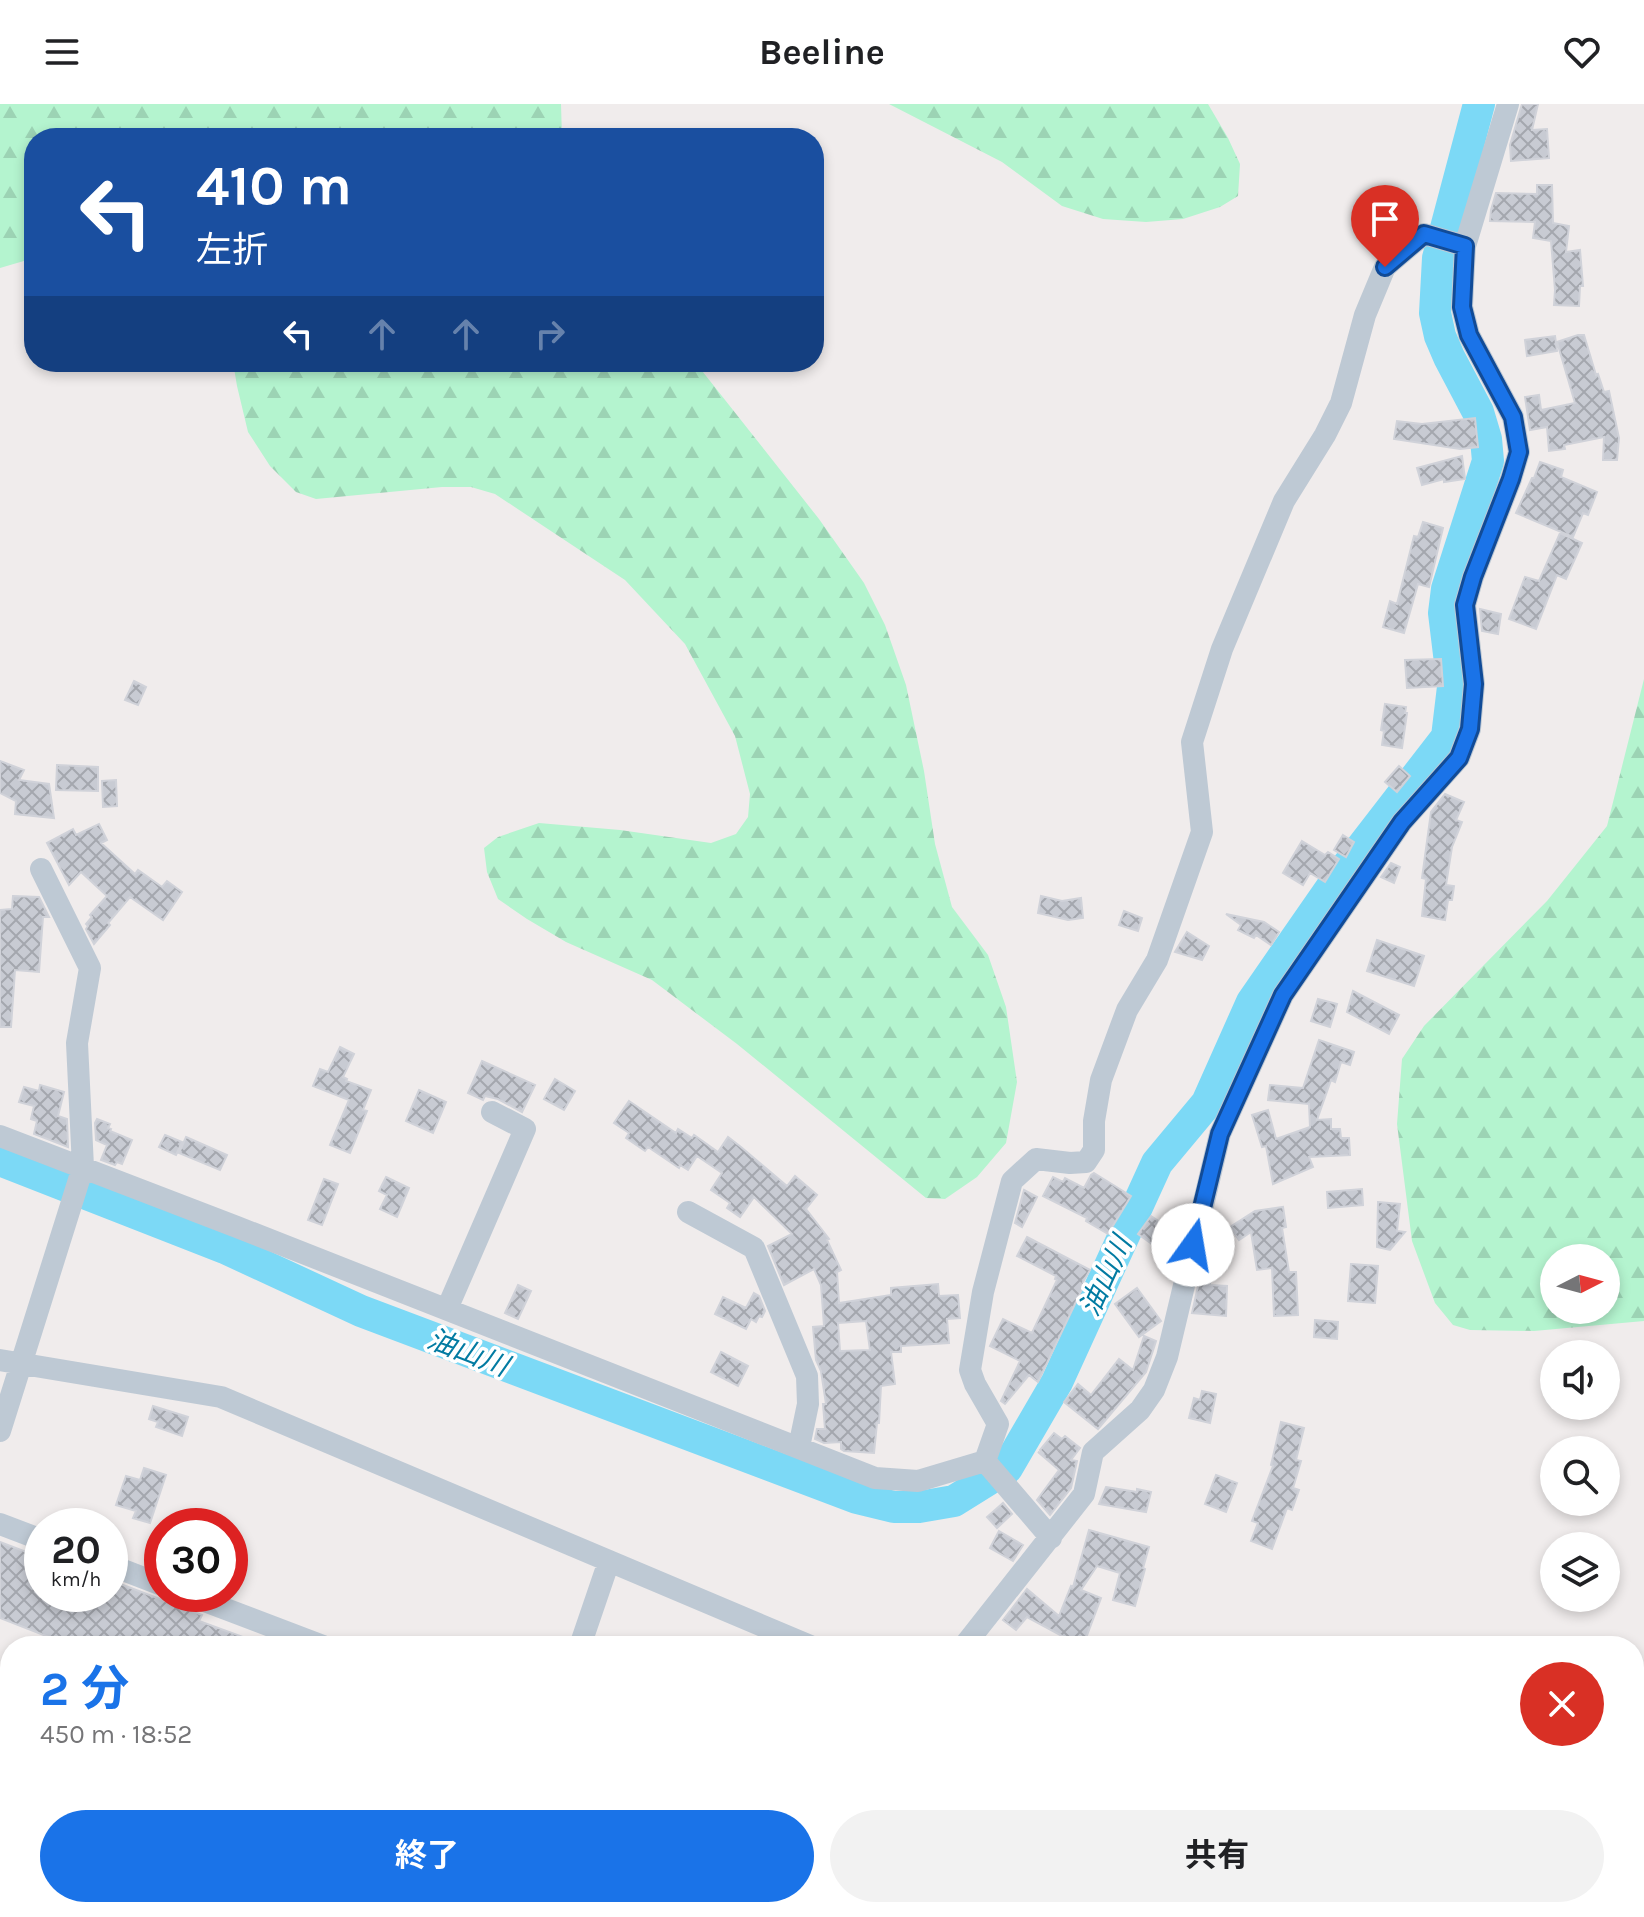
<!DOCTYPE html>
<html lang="ja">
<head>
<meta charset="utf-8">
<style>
	:root { --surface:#fff; --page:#f2f2f2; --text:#202124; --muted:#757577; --accent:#1a73e8 }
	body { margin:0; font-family:Karla,"Noto Sans JP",sans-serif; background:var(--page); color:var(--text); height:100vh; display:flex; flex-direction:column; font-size:30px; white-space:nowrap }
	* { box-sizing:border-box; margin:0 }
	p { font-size:26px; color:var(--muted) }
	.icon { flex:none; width:44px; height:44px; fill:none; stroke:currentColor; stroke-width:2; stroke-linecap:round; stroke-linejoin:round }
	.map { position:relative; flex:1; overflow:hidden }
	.panel { position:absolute; left:0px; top:1532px; width:1644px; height:282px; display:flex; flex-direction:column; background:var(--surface); border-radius:32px 32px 0 0; box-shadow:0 4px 12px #0003 }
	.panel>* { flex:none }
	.guide { position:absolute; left:24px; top:24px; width:800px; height:244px; border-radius:32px; box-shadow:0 4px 12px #0003; background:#1a4fa0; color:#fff; overflow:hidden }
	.needle { width:52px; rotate:84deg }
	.fabs { position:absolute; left:1540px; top:1140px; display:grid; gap:16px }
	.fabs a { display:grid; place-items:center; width:80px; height:80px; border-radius:50%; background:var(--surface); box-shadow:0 4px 12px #0003; font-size:40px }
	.speed { position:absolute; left:24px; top:1404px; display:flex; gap:16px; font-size:40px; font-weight:700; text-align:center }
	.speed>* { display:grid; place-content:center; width:104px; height:104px; border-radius:50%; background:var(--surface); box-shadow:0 4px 12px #0003; line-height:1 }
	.speed small { font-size:20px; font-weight:400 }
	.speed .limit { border:12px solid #d22; background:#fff; color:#111 }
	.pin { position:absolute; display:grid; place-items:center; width:68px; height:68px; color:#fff; margin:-82px -34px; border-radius:50% 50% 50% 0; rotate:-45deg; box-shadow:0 0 8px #0007 }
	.pin .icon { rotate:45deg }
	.me { position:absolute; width:88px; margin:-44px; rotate:13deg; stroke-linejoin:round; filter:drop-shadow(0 0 6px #0008) }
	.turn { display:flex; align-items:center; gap:28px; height:168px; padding:0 40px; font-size:36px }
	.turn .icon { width:104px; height:104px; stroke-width:2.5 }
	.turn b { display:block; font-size:56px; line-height:68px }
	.lanes { display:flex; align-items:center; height:76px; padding:0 40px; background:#0003; justify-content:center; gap:40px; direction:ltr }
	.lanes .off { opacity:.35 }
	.round { display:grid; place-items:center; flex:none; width:84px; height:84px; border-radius:42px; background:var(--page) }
	.overview { display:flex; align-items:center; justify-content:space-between; height:136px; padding:0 40px }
	h1 { font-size:48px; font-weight:700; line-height:60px; color:var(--accent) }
	.cta { display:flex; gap:16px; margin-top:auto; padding:16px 40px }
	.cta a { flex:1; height:92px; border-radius:48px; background:var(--accent); color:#fff; font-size:32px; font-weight:700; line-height:92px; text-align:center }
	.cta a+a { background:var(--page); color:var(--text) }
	header { display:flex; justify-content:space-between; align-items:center; height:104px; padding:0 40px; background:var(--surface); font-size:36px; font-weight:700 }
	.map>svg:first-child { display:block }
	.forest { fill:url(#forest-firs); fill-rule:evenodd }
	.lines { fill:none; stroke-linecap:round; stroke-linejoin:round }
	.river { stroke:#7cd9f6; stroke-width:32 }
	.building { fill:url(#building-cross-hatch); stroke:#d0d2d9; stroke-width:2; fill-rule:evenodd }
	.minor { stroke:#bec9d4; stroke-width:22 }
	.route-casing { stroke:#114b97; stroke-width:20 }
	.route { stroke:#1a73e8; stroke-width:14 }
	.labels { text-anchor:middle; stroke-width:7; stroke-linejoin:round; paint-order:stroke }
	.water-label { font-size:28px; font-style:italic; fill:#027ba2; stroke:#fff }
</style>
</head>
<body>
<header><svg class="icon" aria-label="menu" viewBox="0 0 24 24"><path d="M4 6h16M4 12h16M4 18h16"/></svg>Beeline<svg class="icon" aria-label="heart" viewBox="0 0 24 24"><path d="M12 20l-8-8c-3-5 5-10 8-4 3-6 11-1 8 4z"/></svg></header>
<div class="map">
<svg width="1644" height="1813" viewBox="0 0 1644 1813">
	<defs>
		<pattern id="forest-firs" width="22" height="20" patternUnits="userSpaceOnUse" patternTransform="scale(2)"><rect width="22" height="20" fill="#b4f4cf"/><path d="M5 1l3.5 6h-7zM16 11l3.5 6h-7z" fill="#9cd3b4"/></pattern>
		<pattern id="building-cross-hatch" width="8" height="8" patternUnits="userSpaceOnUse" patternTransform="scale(2)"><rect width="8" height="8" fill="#c8cbd3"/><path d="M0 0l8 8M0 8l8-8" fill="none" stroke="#a4a7ae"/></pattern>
	</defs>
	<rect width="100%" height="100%" fill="#f0ecec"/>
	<path class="forest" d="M0,0H561L562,34H34V154L0,164Z
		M889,0H1208L1228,34L1240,60L1238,92L1220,103L1183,115L1146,118L1103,115L1062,102L1002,58Z
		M233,258H695L819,415L864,479L885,521L906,581L924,667L935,740L952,803L988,851L1006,903L1017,978L1006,1039L977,1073L945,1095L926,1094L737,940L652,876L566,838L527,815L498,795L487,768L484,744L498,733L539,719L620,726L711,739L736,730L748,713L750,690L735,632L685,540L625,476L495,390L471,383H442L316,395L296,388L270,362L248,328L237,282Z
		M1644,575V1217L1534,1227L1470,1226L1453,1221L1435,1199L1412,1137L1397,1020L1402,955L1424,922L1547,797L1607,722ZM1606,1154V1206H1554V1154Z
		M1644,1684V1813H1467L1474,1804H1634V1686Z"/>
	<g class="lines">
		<path class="river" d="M0,1056L225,1144L361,1207L857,1394L894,1403H919L954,1397L1007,1364L1057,1278L1157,1059L1207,999L1252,898L1338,774L1447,633L1453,583L1444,509L1447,485L1488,357L1486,335L1478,308L1449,253L1440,232L1435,209L1438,154L1479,0"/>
	</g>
	<path class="building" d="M1522,0H1538L1532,26L1547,25L1549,54L1511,57L1510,41Z
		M1537,81H1552L1553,119L1569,122L1566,148L1580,146L1583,182H1580L1579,202L1554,201L1555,186L1551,137L1533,134L1535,118L1490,117L1491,106L1496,89L1537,90Z
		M1578,231H1584L1596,271L1598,270L1604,288L1609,287L1619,334L1617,356H1603L1604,333L1564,341L1565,345L1549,347L1547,323L1530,326L1525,293L1539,291L1541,306L1575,299L1557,238Z
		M1555,232L1557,247L1527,252L1525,236Z
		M1475,314L1478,343L1460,345L1394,335L1397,317L1422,320Z
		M1462,352L1465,375L1444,378V375L1422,381L1417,364Z
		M1540,358L1563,366L1561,373L1597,388L1588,411L1583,409L1573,433L1516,409L1532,374H1534Z
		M1423,418L1443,424L1429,483L1418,480L1404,529L1383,523L1390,497L1397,500L1414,432L1418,433Z
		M1560,429L1582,439L1566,475L1557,471L1536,525L1509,515L1525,473L1539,477Z
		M1480,505L1501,510L1498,530L1482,527Z
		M1441,555L1443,582L1407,584L1405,556Z
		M134,577L146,583L138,601L125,596Z
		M1385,600L1406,603L1405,609H1407L1402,644L1382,641L1384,627L1381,626Z
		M0,657L24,666L19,676L49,680L54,714L15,710L16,697L0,689Z
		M57,661L98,663V687L56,686Z
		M1399,662L1410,672L1397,688L1385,678Z
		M116,676L117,702L103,703L102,677Z
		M1445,690L1464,698L1456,716L1462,718L1452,743L1446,781L1454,782L1452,796H1448L1445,816L1422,812L1426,775L1422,774L1431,708Z
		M99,720L107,736L101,739L135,770L138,766L162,783L167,777L182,788L163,816L130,793L108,819L110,821L94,840L86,825L88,822L86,820L92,813L90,811L107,792L81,768L69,781L47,739L73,725L76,731Z
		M1343,731L1354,738L1346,753L1334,746Z
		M1302,737L1325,751L1328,748L1339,755L1325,778L1310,769L1303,781L1283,769Z
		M1391,759L1400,763L1394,779L1381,773Z
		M13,792L39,793L49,813H43L39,868L15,866L11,923H0V806L12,805Z
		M1041,792L1062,797L1081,794L1083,814L1068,816L1038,809Z
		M1124,807L1142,814L1138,827L1119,821Z
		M1226,810L1264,818L1279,828L1271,841L1256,831L1254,834L1238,826L1241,821Z
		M1187,828L1209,842L1202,856L1175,848Z
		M1377,836L1424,852L1414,882L1367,867Z
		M1353,887L1399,911L1389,930L1347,908Z
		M1318,895L1337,900L1330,923L1311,917Z
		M1319,936L1354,948L1350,961L1341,958L1335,978L1331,976L1317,1016L1331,1015V1025H1340L1341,1034H1349L1350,1051L1309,1053L1313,1063L1273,1080L1266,1042L1262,1043L1252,1011L1268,1006L1276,1035L1310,1023L1309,1000L1268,996L1270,981L1303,984Z
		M340,943L354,950L343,973L347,975L346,977L371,986L363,1006L367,1007L350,1049L330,1041L349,996L313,982L320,965L328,968Z
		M482,957L535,981L522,1008L498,995L485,992L483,996L468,989Z
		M555,975L575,987L564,1006L544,995Z
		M40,981L64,988L58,1012L67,1015L68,1043L34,1030L37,1017L31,1015L34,1002L19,998L24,983L39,987Z
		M419,986L446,998L433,1029L406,1017Z
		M629,997L676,1029L678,1025L692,1034L694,1031L718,1048L728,1033L741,1043L787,1082L795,1072L817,1091L806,1105L829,1135L827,1136L841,1166L837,1168L839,1199L891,1191V1184L938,1180L939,1192L958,1191L960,1214L947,1215L949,1239L901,1242V1248H891L895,1280L881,1282L879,1319H877L874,1349L844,1347L841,1345V1338L824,1339L815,1335L817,1325H825L823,1300H826L821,1267L816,1256L813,1223L824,1222L821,1181L814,1165L784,1181L768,1142L792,1130L754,1093L740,1113L727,1104L730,1099L711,1086L722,1069L697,1052L688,1066L680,1061L679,1064L648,1043L645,1047L626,1034L629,1029L614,1019ZM866,1217L870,1246L840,1247L838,1219Z
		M97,1015L110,1020L108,1024L111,1025L110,1027L132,1036L122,1060L117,1058L115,1061L101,1056L107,1041L96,1036L95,1019Z
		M165,1031L182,1038L176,1051L159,1043Z
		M186,1033L227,1051L220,1066L179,1049Z
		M1094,1069L1131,1092L1108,1130L1086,1117L1087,1114L1043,1092L1053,1073L1063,1078L1065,1074L1084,1084L1091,1071Z
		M386,1073L409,1084L397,1113L380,1105L387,1091L379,1087Z
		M324,1075L338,1080L322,1121L308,1116Z
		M1362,1085L1363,1101L1328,1104L1327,1088Z
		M1024,1086L1037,1093L1022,1123L1015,1119Z
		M1378,1098L1400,1100L1397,1127L1405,1128L1390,1146L1377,1143Z
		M1283,1103L1286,1123L1282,1124L1289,1168H1296L1298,1211L1274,1212L1272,1164L1257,1166L1251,1128L1239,1136L1230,1123L1255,1107Z
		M1151,1112L1163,1120L1161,1123L1170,1129L1159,1145L1138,1130Z
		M1027,1133L1090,1166L1083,1178L1085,1179L1038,1278L1029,1271L1005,1300L1001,1297L1020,1257L990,1242L1003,1215L1032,1229L1057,1176L1055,1175L1056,1172L1017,1152Z
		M1351,1160L1378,1162L1375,1199L1348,1197Z
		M1200,1173H1210V1181L1227,1182L1226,1212L1192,1209Z
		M518,1181L531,1187L518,1215L505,1209Z
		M1137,1184L1161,1217L1139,1233L1115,1200Z
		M754,1189L759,1192L765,1207L762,1213L759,1212L756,1218L751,1215L746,1225L715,1210L723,1193L746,1204Z
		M1315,1216L1338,1218L1337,1235L1314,1233Z
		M1144,1232L1156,1237L1146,1268L1098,1325L1064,1298L1078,1280L1091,1291L1119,1255L1133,1266Z
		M721,1248L748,1262L738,1282L711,1268Z
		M1202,1287L1216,1290L1210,1319L1189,1314L1194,1294L1200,1296Z
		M153,1302L188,1313L182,1332L156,1323L158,1318L149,1315Z
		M1281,1318L1304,1324L1296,1356L1301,1357L1293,1384L1299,1386L1292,1406L1287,1404L1272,1445L1251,1437L1258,1419L1252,1417L1273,1362L1271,1361Z
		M1054,1329L1062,1335L1065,1332L1080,1344L1071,1356L1077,1357L1071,1384L1050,1411L1037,1396L1059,1366L1038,1348L1044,1350L1040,1346Z
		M144,1364L166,1371L150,1419L133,1414L136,1407L116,1401L126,1372L140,1376Z
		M1216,1371L1237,1379L1226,1408L1205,1400Z
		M1106,1383L1137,1388V1385L1151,1388L1146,1408L1099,1400Z
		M1003,1399L1012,1410L997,1424L987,1413Z
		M1089,1426L1149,1443L1143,1464L1145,1465L1135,1502L1113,1496L1120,1469L1097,1462L1081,1486L1101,1494L1083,1542H1060L1064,1533L1027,1513L1016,1526L1003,1516L1027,1485L1059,1512L1071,1482L1073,1483Z
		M999,1427L1023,1441L1013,1457L990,1444Z
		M0,1438L42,1454V1490H110V1476L202,1511L199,1517L262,1540V1542H58L59,1537L0,1514Z"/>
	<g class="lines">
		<path class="minor" d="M0,1032L237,1123L875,1374L918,1377L985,1357
			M688,1108L754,1144L807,1272L808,1300L799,1343
			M447,1205L525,1025L492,1008
			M0,1256L221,1293L810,1542
			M0,1327L83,1063L77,939L90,864L41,765
			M985,1357L998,1320L975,1280L970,1266L983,1188L1012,1077L1036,1055L1070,1059L1086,1058L1094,1046V1017L1101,976L1127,906L1157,856L1202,728L1192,638L1222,545L1284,397L1325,331L1341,299L1365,211L1385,163L1424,130L1465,142
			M985,1357L1051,1434
			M0,1420L42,1436
			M110,1461L162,1481
			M186,1490L323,1542
			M580,1542L609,1457
			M964,1542L1084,1390L1093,1348L1140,1306L1154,1286L1167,1253L1220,1030L1283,891L1402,718L1459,654L1470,625L1474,580L1465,501L1473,473L1511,375L1519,348L1513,313L1469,231L1462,203L1465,142L1508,0
			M0,1651L10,1655
			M1634,1711L1644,1704
			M0,1769L10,1774
			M72,1804L91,1813
			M397,1804L421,1813
			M962,1804L973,1813
			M1127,1804L1131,1813
			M487,1813L490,1804
			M739,1813L746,1804
			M1496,1813L1509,1804"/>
	</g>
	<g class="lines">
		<defs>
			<path id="route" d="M1193,1141L1220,1030L1283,891L1402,718L1459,654L1470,625L1474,580L1465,501L1473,473L1511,375L1519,348L1513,313L1469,231L1462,203L1465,142L1424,130L1385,163"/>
		</defs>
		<use href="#route" class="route-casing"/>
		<use href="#route" class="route"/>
	</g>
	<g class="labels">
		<g class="water-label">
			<text transform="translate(1105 1172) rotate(-65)" y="10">油山川</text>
			<text transform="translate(468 1248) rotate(21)" y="10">油山川</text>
		</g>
	</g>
</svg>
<div class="fabs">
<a><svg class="needle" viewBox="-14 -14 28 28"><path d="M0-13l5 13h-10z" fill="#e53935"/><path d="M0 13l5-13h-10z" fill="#757577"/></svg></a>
<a><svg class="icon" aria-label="sound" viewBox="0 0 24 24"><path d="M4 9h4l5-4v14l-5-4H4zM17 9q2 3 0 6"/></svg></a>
<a><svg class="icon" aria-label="search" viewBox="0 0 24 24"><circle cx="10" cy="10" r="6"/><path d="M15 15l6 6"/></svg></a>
<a><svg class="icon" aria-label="layers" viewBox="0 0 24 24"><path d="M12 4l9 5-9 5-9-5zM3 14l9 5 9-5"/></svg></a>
</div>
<div class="speed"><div>20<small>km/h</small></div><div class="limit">30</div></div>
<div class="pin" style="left:1385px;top:163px;background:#d93025"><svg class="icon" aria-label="arrive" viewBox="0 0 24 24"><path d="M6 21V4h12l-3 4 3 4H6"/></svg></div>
<svg class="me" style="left:1193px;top:1141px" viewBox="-20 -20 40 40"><circle r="19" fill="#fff"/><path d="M0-13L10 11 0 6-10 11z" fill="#1a73e8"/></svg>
<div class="guide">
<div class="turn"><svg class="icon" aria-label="left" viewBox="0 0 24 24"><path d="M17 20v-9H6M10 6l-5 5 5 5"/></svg><div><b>410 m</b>左折</div></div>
<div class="lanes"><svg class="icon" aria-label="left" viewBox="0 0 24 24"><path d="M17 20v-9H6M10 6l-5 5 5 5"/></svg><svg class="icon off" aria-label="ahead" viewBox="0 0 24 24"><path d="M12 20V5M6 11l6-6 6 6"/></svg><svg class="icon off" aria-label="ahead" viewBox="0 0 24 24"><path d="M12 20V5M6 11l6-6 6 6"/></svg><svg class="icon off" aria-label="right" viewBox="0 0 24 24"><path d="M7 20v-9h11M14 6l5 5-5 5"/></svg></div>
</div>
<section class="panel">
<div class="overview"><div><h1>2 分</h1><p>450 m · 18:52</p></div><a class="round" style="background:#d93025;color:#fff"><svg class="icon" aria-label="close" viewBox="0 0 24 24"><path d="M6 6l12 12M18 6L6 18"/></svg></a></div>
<div class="cta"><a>終了</a><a>共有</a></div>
</section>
</div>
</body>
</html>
